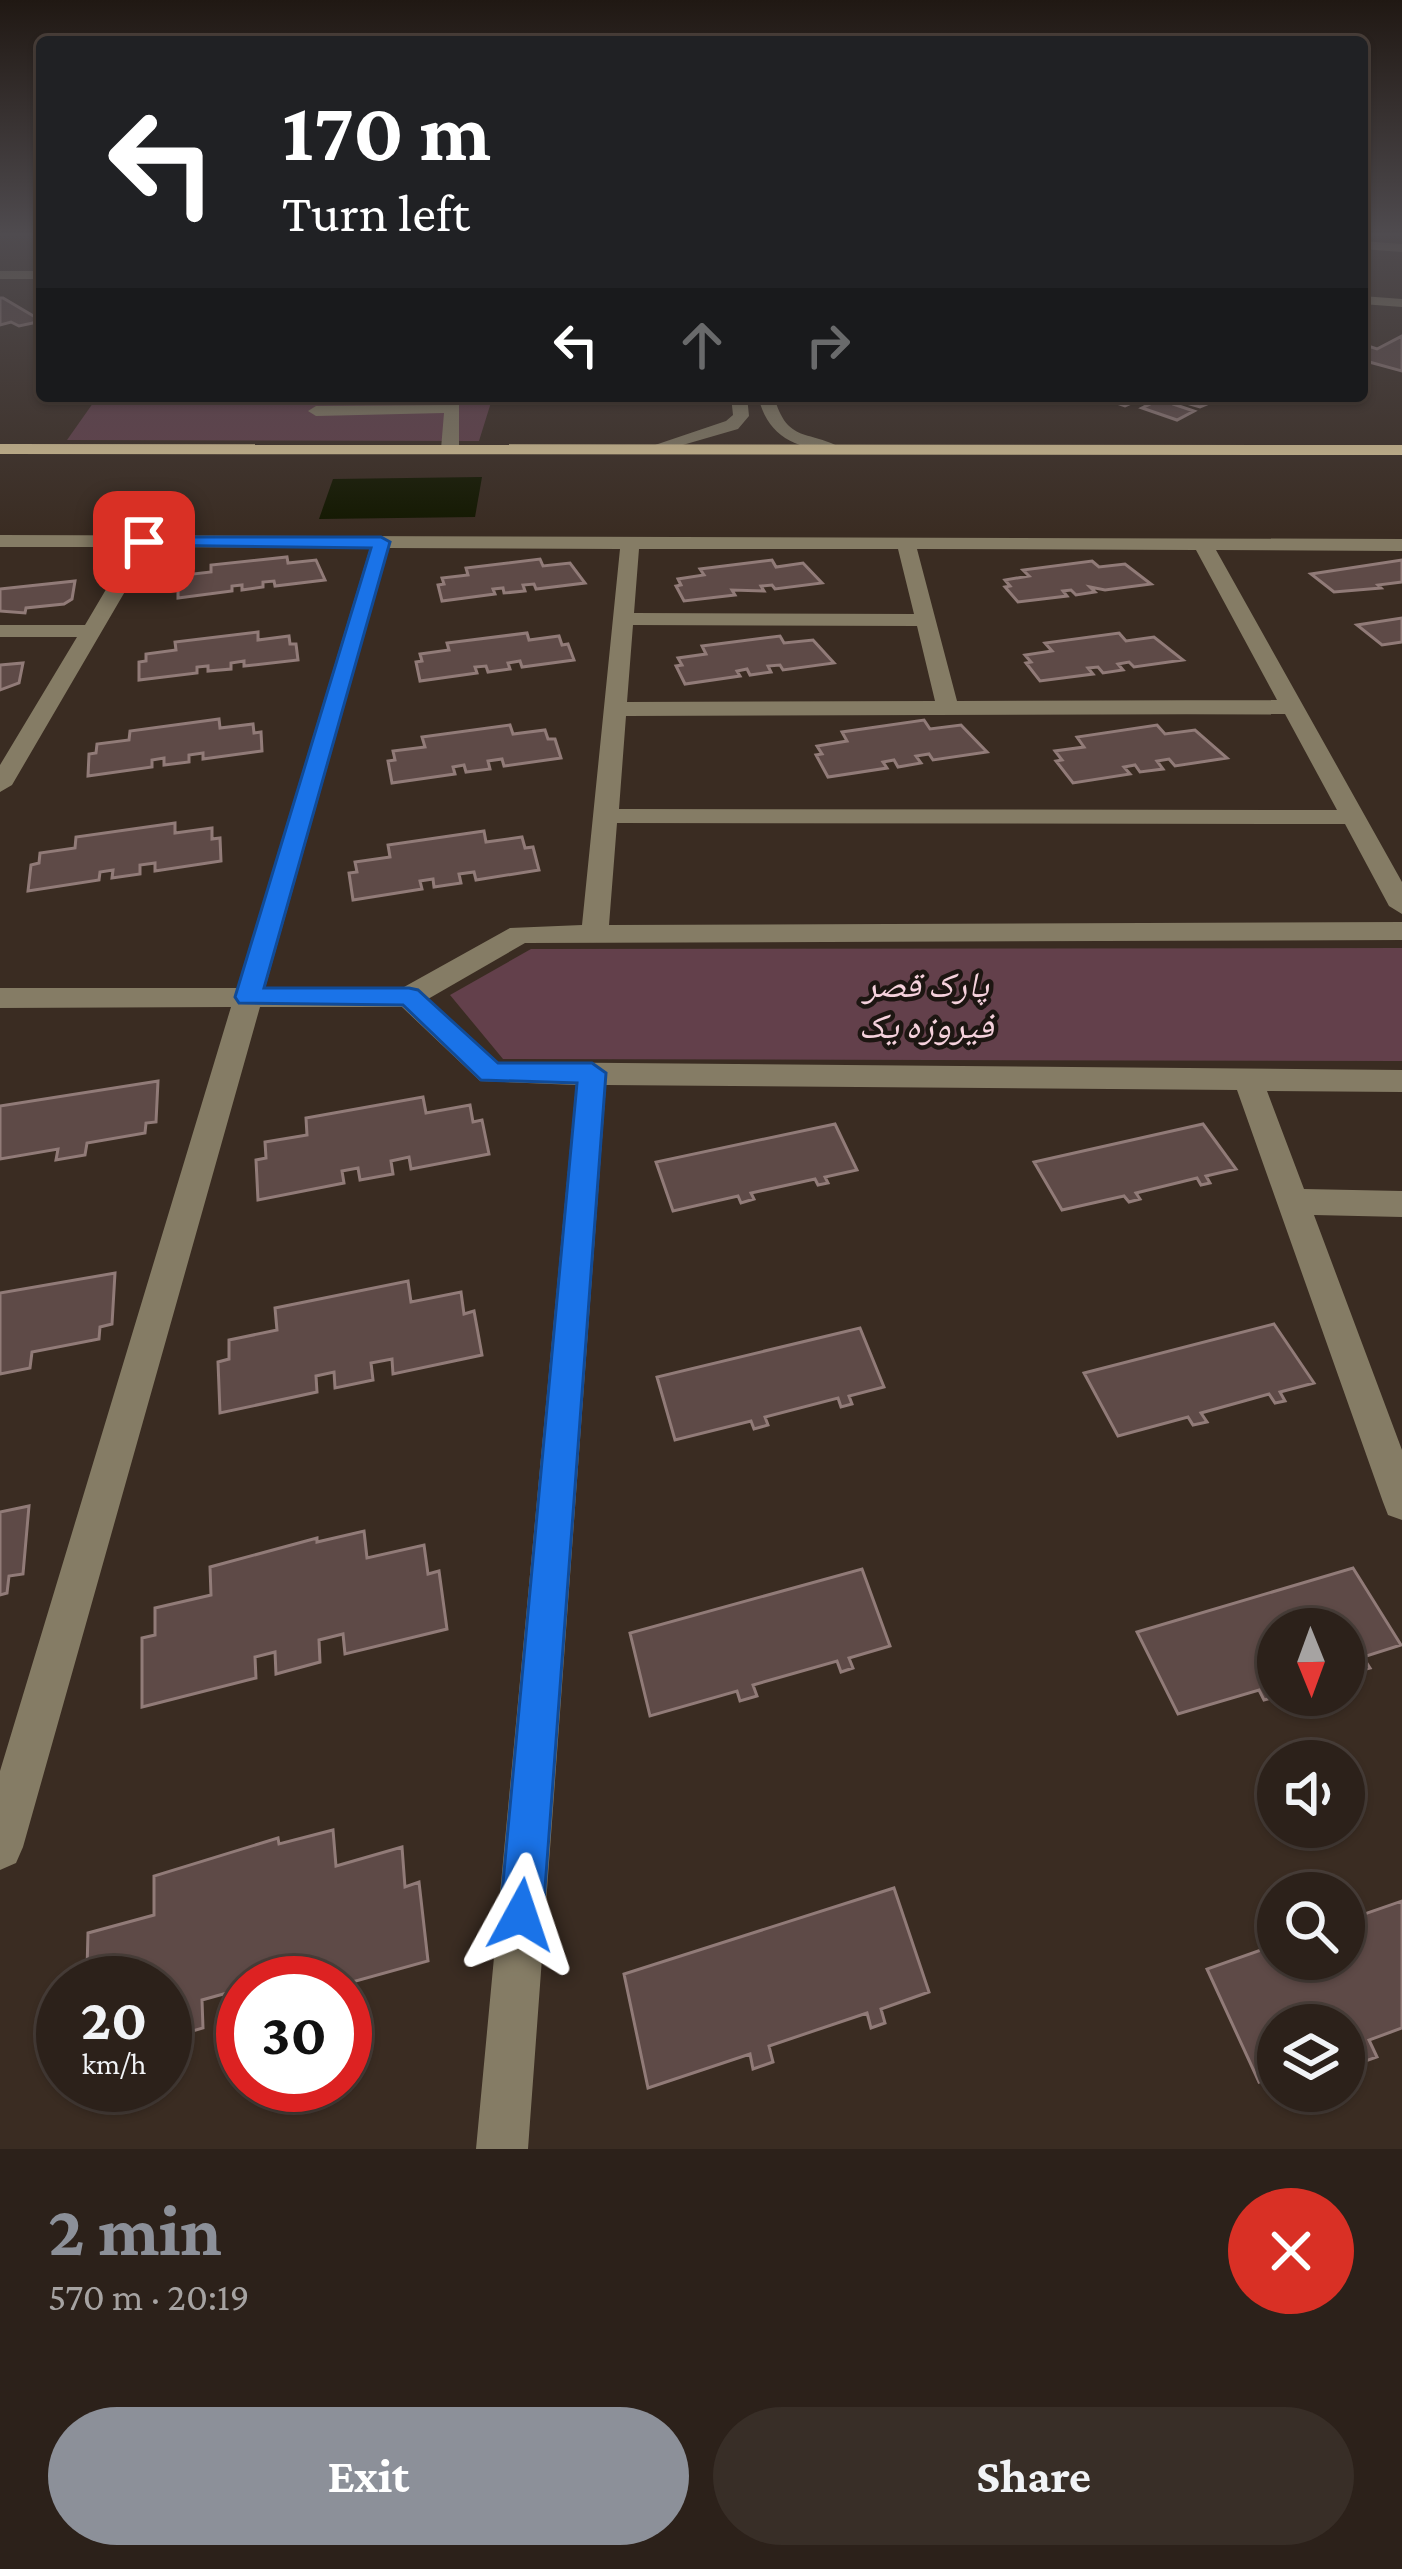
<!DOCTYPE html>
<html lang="en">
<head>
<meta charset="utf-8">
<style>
	:root { --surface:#2c211a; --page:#382e27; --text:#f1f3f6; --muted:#a6a3a2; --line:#483e39; --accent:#8c9099 }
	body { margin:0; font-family:"Crimson Pro","Noto Naskh Arabic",serif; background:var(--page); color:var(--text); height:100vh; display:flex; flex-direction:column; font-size:45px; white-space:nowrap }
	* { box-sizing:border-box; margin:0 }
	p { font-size:39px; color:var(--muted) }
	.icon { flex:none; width:66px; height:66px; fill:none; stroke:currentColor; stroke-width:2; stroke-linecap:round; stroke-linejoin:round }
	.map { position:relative; height:2149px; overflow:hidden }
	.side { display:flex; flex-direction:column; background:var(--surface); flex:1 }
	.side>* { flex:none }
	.top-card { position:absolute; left:36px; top:36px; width:1332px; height:366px; border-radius:12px; box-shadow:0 3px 9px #0004,0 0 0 3px var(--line); background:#202124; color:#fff; overflow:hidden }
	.needle { width:78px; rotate:179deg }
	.buttons { position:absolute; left:1257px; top:1608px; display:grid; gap:24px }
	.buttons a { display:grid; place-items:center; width:108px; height:108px; border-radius:50%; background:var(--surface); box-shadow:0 3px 9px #0004,0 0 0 3px var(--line); font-size:60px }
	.speed { position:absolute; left:36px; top:1956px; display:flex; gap:24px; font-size:60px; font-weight:700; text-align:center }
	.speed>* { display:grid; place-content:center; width:156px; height:156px; border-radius:50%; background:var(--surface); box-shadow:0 3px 9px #0004,0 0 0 3px var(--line); line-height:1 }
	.speed small { font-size:30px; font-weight:400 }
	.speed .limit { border:18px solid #d22; background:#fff; color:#111 }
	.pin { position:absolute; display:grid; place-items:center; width:102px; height:102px; color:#fff; margin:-51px; border-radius:24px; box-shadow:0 6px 18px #0006 }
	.me { position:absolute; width:132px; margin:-66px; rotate:5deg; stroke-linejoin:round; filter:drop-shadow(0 0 9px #0008) }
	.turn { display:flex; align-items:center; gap:42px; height:252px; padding:0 48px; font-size:54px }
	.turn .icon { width:156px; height:156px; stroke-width:2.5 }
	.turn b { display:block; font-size:84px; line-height:102px }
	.lanes { display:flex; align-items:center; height:114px; padding:0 48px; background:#0003; justify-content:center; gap:60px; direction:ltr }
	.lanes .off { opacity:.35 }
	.round { display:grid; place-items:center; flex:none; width:126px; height:126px; border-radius:63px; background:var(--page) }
	.head { display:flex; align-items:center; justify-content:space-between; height:204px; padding:0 48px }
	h1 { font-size:72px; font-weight:700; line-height:90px; color:var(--accent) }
	.button { display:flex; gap:24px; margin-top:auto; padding:24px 48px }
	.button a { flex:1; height:138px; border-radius:72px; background:var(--accent); color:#fff; font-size:48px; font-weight:700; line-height:138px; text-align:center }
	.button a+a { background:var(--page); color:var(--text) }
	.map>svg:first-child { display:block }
	.green { fill:#63404b }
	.water { fill:#131800 }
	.building { fill:#5e4a47; stroke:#917b78; stroke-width:3 }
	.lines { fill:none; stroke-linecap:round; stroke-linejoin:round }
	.minor { fill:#857c65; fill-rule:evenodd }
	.major { fill:#dcc899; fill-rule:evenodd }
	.route { fill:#1a73e8; stroke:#114b97; stroke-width:3 }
	.labels { text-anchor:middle; stroke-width:9; stroke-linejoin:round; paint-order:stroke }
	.park-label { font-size:36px; font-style:italic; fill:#f5d1dc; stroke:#1d1612 }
</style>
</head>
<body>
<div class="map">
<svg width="1402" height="2149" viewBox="0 0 1402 2149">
	<rect width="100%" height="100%" fill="#3a2c22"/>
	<path class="green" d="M98,396H493L479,441L67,440Z
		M1402,948V1061L503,1059L450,995L531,949Z"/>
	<path class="water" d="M482,477L475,517L319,519L333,479Z"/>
	<path class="building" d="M0,298H3L42,321L19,326L11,322L0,325Z
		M1402,336V371L1362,360V344L1377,349Z
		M324,396H433L430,403L321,402Z
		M1097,396H1209L1219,399L1200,407L1183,402L1176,405L1194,411L1177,420L1142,408L1148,405L1136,401L1125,406Z
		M287,557L288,563L316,560L325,580L275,586L274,581L263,582V587L242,590V585L232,586V591L178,598V582L184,581V575L211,572V565Z
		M540,559L543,566L570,563L585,583L536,589L534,584L523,585L525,591L504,593L503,588L493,589L495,594L442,601L438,585L444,584L442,578L468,575L466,568Z
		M772,560L776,567L803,563L822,583L775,589L772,585L761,586L764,591L732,590L735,595L684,601L676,586L681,585L678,579L704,575L700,569Z
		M1402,560V582L1378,585L1381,588L1334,592L1311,574Z
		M1092,561L1099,567L1125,564L1151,584L1105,590L1090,587L1095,592L1076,595L1071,590L1063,591L1067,596L1018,602L1005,587L1010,586L1005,580L1029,576L1023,570Z
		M75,581L72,599L64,604L26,608L25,613L0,611V589Z
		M1402,618V642L1382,645L1357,625Z
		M258,632V640L289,636L290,644H296L298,660L244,666V661L231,663V669L208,671V666L197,667V673L139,680V662L146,661V654L176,650L175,642Z
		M527,633L529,640L559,636L562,645L568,644L574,660L522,667L520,661L508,663L510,669L488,672L486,666L475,667L477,673L420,681L416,662L422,661L420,654L449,650L447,643Z
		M1119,633L1126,641L1154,637L1183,660L1134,667L1129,662L1118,664L1123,670L1103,673L1098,667L1088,668L1093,674L1040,681L1026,663L1031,662L1025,655L1052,651L1045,643Z
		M780,636L784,643L813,640L834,663L783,670L780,665L768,666L771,672L750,675L747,669L737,671L740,676L685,684L676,666L682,665L678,658L706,654L702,646Z
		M23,663L19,683L0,690V665Z
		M219,719L220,728L253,724L254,733L261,732L262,751L203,759V753L189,755V762L164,765V758L152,760V767L88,776L89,754L96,753L97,744L129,740L130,731Z
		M924,720L930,729L961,725L987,752L933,760L929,754L916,756L921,763L898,767L894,760L883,762L887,768L828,777L816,755L822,754L817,746L847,741L842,732Z
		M510,725L513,734L545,730L548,739H555L561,758L504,766L502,759L488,761L490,769L466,772L464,765L453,767L455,774L392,783L388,761L395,760L393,751L425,747L422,737Z
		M1157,725L1165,734L1195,730L1227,758L1175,766L1169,759L1157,761L1163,769L1140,772L1135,765L1124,767L1130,774L1073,783L1056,761L1062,760L1055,751L1084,747L1077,737Z
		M175,823V833L212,828V839L220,838L221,861L155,871V863L140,865V874L112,878L113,870L100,872L99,880L28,891L31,865L39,863L40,853L75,848L76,837Z
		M484,831L486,842L522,837L525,848L533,847L539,870L476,880L474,872L459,874L461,883L434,887L433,879L420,881L422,889L353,900L349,873L357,872L355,862L390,857L388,845Z
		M158,1081L156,1122L146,1123L145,1133L87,1143L85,1155L56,1160L58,1149L0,1159V1106Z
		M423,1097L426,1113L470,1105L473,1122L482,1120L489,1154L411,1169L409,1157L391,1161L393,1174L360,1180L358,1168L342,1171L344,1183L258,1200L256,1160L266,1158L265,1142L307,1135L306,1118Z
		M835,1124L857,1170L825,1177L828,1183L818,1185L815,1179L751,1193L754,1199L741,1203L738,1196L673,1211L656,1162Z
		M1203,1124L1236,1169L1206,1176L1210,1183L1201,1185L1197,1178L1136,1193L1140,1199L1129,1202L1124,1196L1062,1210L1034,1162Z
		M115,1273L112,1324L100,1327L99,1339L32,1352L30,1368L0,1374V1293Z
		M408,1281L411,1302L461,1292L464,1314L474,1311L482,1355L393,1374L392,1359L371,1363L373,1380L335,1388L334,1372L316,1376L317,1392L220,1413L218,1362L229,1359V1340L277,1330L275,1308Z
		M1274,1324L1314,1383L1280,1392L1285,1401L1275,1403L1269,1394L1201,1413L1207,1422L1193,1425L1188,1417L1118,1436L1084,1373Z
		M860,1328L884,1387L849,1396L852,1404L841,1407L838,1398L765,1417L768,1425L754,1429L751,1421L675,1440L657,1377Z
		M29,1506L23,1574L9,1576L7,1593L0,1595V1512Z
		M364,1531L367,1558L424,1545L428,1574L439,1571L447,1629L345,1654L343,1634L319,1640L320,1662L276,1674L275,1652L255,1657L256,1678L142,1707V1638L155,1635V1608L211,1595L210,1567L317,1538V1542Z
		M1353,1568L1401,1645L1363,1657L1370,1668L1358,1671L1351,1660L1344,1662V1629H1278V1682L1273,1684L1280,1696L1264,1700L1259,1690L1178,1714L1137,1632Z
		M862,1569L890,1646L849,1658L853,1668L841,1672L837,1661L753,1685L757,1696L740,1701L737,1691L650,1716L630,1633Z
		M333,1830L336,1866L402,1847L405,1887L419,1882L428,1961L345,1984L307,1983L306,1968L277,1976L278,1983H243V2017L227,2021V1993L202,2000L203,2028L165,2039V1983H72L73,1973L87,1969L88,1933L154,1915V1876L278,1838L279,1844Z
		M894,1888L929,1992L881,2009L885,2023L871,2028L867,2013L769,2046L773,2062L753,2069L750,2054L648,2088L624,1974Z
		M1402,1901V2028L1369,2040L1377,2057L1360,2063L1352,2048L1344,2051V2025H1278V2075L1259,2082L1207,1969L1278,1944V1959H1344V1921Z"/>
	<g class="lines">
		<path class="minor" d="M1362,241L1402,244V252L1362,249Z
			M0,271H42V279H0Z
			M1362,296L1402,299V307L1362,304Z
			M731,396H747L749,416L738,429L655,453V445L726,421L733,415Z
			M758,396H774C787,445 810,429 843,449L834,454C795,446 768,438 758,396Z
			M459,405V449L450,454L441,449L444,413L316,416L308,411L316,406Z
			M0,535L1402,539V551L1216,550L1402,882V914L1389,906L1345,824L617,823L609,925L1402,922V940L525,943L428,999L498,1062L1402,1070V1092L1267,1091L1304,1189L1402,1191V1217L1314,1215L1402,1450V1520L1388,1515L1383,1502L1237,1090L606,1085L528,2149H476L576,1085L480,1081L402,1007H260L23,1847L16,1863L0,1870V1771L231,1007L0,1008V988H237L370,548L151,547L12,785L0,792V765L77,637H0V625H85L131,547H0ZM389,548L620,549L582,925L510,928L404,987L265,988ZM639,549H898L914,614L634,613ZM917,549L1196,550L1277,700L957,701ZM633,625L917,626L935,701L627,702ZM1285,714L1337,810L619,809L626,716Z"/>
		<path class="major" d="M0,444L1402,445V455L0,454Z"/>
	</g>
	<linearGradient id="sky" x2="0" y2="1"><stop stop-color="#201813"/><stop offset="0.44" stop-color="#4f4b4f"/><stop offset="1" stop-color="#4f4b4f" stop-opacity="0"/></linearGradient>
	<rect width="1402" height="533" fill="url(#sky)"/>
	<path class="route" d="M144,537H381L390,542L264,988H409L418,990L498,1063H592L606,1073L543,1915L537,1930L521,1937L506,1930L500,1915L577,1083L481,1080L403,1005L239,1003L235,997L371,548L138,545L135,542Z"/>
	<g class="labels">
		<g class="park-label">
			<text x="926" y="997">پارک قصر<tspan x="926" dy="41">فیروزه یک</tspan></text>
		</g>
	</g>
</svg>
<div class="buttons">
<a><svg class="needle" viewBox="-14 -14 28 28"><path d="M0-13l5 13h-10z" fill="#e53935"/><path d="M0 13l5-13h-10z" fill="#a6a3a2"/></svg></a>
<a><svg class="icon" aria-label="sound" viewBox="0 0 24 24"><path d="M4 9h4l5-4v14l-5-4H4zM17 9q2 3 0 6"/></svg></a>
<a><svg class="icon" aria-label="search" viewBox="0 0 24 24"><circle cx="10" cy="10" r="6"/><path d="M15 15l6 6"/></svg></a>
<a><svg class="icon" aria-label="layers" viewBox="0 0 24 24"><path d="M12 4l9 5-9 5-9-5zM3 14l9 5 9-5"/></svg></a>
</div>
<div class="speed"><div>20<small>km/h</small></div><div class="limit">30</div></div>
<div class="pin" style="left:144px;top:542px;background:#d93025"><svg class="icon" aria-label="arrive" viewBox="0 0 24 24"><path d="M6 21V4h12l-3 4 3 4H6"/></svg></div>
<svg class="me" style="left:521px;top:1915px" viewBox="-20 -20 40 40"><path d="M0-17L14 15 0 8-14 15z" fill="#1a73e8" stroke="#fff" stroke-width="4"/></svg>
<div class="top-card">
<div class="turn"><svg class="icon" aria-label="left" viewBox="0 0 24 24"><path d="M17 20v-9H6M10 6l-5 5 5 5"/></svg><div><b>170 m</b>Turn left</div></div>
<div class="lanes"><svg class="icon" aria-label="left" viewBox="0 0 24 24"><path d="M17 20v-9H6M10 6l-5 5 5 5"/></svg><svg class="icon off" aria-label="ahead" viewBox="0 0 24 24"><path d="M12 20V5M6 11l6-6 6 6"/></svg><svg class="icon off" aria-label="right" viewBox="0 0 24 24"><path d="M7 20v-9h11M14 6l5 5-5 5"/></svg></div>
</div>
</div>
<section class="side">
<div class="head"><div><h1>2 min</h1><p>570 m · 20:19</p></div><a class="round" style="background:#d93025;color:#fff"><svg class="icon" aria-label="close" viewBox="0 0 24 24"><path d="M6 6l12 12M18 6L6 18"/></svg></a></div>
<div class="button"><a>Exit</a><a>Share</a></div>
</section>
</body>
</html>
